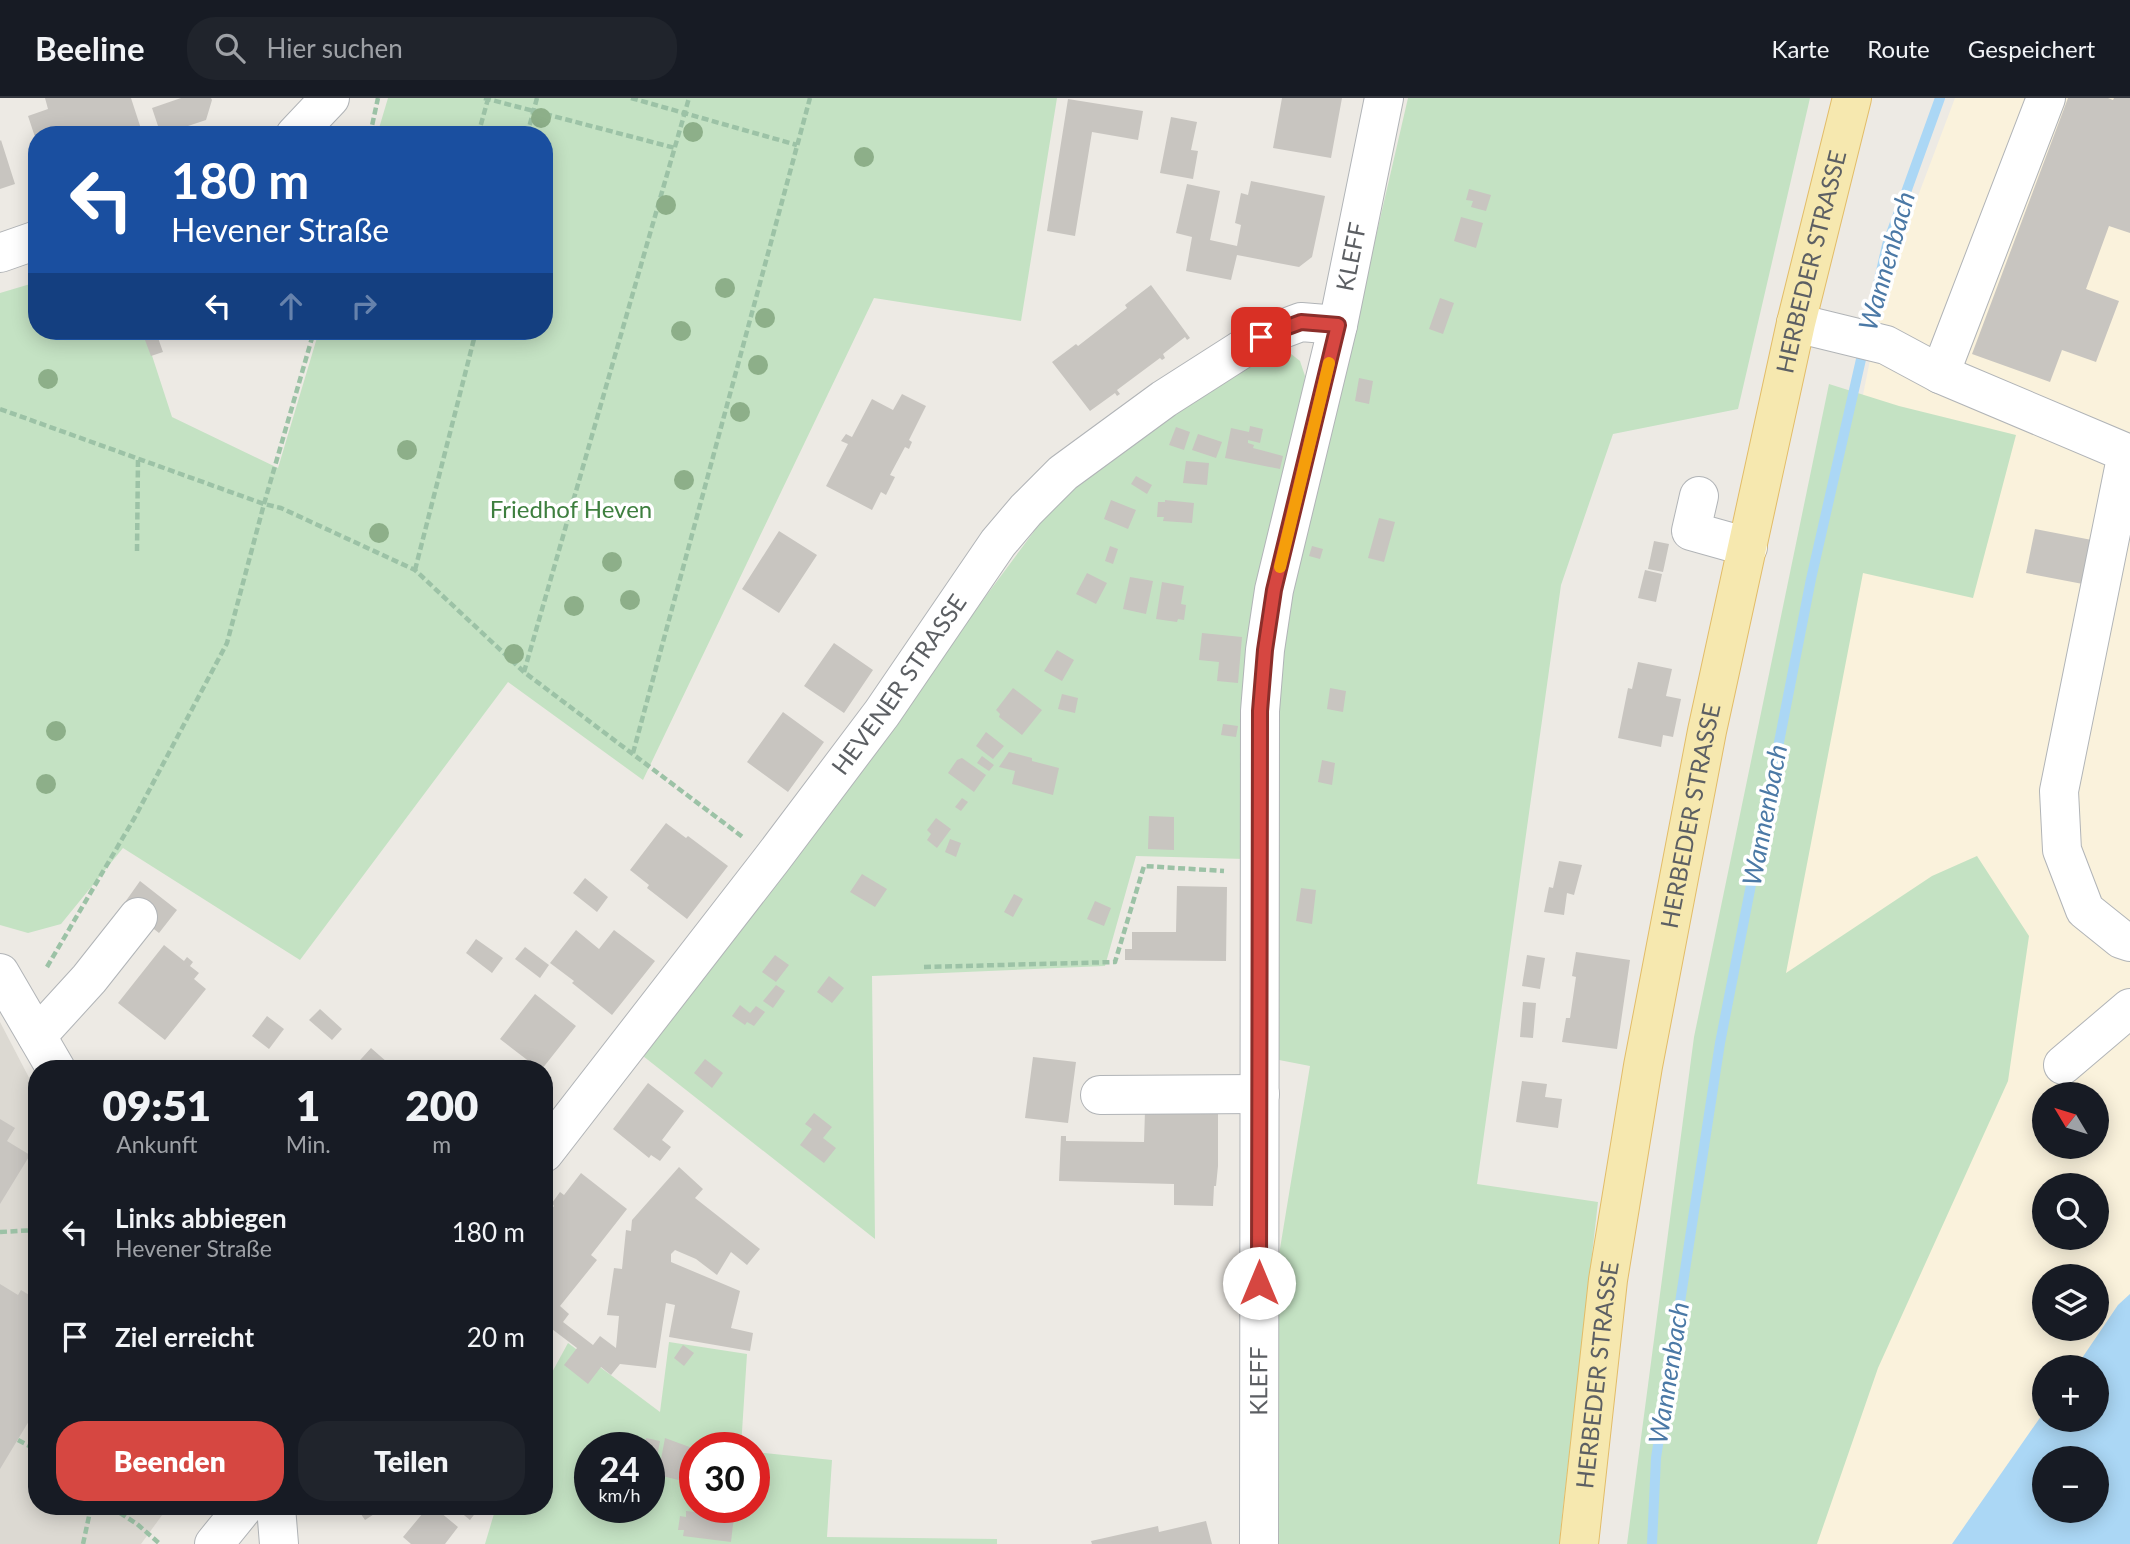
<!DOCTYPE html>
<html lang="de">
<head>
<meta charset="utf-8">
<style>
	:root { --surface:#171b24; --page:#20242c; --text:#f1f3f6; --muted:#9ea1a6; --line:#363941; --accent:#d64741 }
	body { margin:0; font-family:Lato,sans-serif; background:var(--page); color:var(--text); height:100vh; display:flex; flex-direction:column; font-size:26px; white-space:nowrap }
	* { box-sizing:border-box; margin:0 }
	p { font-size:23px; color:var(--muted) }
	.icon { flex:none; width:38px; height:38px; fill:none; stroke:currentColor; stroke-width:2; stroke-linecap:round; stroke-linejoin:round }
	.map { position:relative; flex:1; overflow:hidden }
	.details { position:absolute; left:28px; top:962px; width:525px; height:455px; display:flex; flex-direction:column; background:var(--surface); border-radius:28px; box-shadow:0 4px 18px #0003 }
	.details>* { flex:none }
	.top-card { position:absolute; left:28px; top:28px; width:525px; height:214px; border-radius:28px; box-shadow:0 4px 18px #0003; background:#1a4fa0; color:#fff; overflow:hidden }
	.needle { width:46px; rotate:308deg }
	.controls { position:absolute; left:2032px; top:984px; display:grid; gap:14px }
	.controls a { display:grid; place-items:center; width:77px; height:77px; border-radius:50%; background:var(--surface); box-shadow:0 4px 18px #0003; font-size:35px }
	.speed { position:absolute; left:574px; top:1334px; display:flex; gap:14px; font-size:35px; font-weight:700; text-align:center }
	.speed>* { display:grid; place-content:center; width:91px; height:91px; border-radius:50%; background:var(--surface); box-shadow:0 4px 18px #0003; line-height:1 }
	.speed small { font-size:18px; font-weight:400 }
	.speed .limit { border:10px solid #d22; background:#fff; color:#111 }
	.pin { position:absolute; display:grid; place-items:center; width:60px; height:60px; color:#fff; margin:-30px; border-radius:14px; box-shadow:0 4px 10px #0006 }
	.me { position:absolute; width:77px; margin:-38px; rotate:0deg; stroke-linejoin:round; filter:drop-shadow(0 0 5px #0008) }
	.turn { display:flex; align-items:center; gap:24px; height:147px; padding:0 28px; font-size:32px }
	.turn .icon { width:91px; height:91px; stroke-width:2.5 }
	.turn b { display:block; font-size:49px; line-height:60px }
	.lanes { display:flex; align-items:center; height:66px; padding:0 28px; background:#0003; justify-content:center; gap:35px; direction:ltr }
	.lanes .off { opacity:.35 }
	.eta { display:flex; justify-content:space-evenly; align-items:center; height:119px; text-align:center }
	.eta b { font-size:42px; font-weight:800; line-height:49px }
	.button { display:flex; gap:14px; margin-top:auto; padding:14px 28px }
	.button a { flex:1; height:80px; border-radius:28px; background:var(--accent); color:#fff; font-size:28px; font-weight:800; line-height:80px; text-align:center }
	.button a+a { background:var(--page); color:var(--text) }
	ul { padding:0; list-style:none }
	li { display:flex; align-items:center; gap:21px; height:105px; padding:0 28px }
	li div { flex:1 }
	li b { display:block; font-size:26px }
	li em { font-style:normal }
	header { display:flex; align-items:center; gap:42px; box-sizing:border-box; height:98px; padding:0 35px; background:var(--surface); border-bottom:2px solid var(--line) }
	header strong { font-size:33px }
	nav { display:flex; gap:38px; margin-inline-start:auto; font-size:24px }
	.search { width:490px; height:63px; background:var(--page); display:flex; align-items:center; gap:18px; box-sizing:border-box; padding:0 24px; border-radius:28px; color:var(--muted); font-size:26px }
	.map>svg:first-child { display:block }
	.commercial { fill:#faf2dc; fill-rule:evenodd }
	.education { fill:#dcd9d2 }
	.green { fill:#c4e2c3; fill-rule:evenodd }
	.water { fill:#abd7f5; fill-rule:evenodd }
	.lines { fill:none; stroke-linecap:round; stroke-linejoin:round }
	.stream { stroke:#abd7f5; stroke-width:10 }
	.building { fill:#c8c5c0 }
	.minor-casing { stroke:#b1b4b7; stroke-width:40 }
	.major-casing { stroke:#e2bc68; stroke-width:40 }
	.path { stroke:#9cc2a6; stroke-width:4.5; stroke-dasharray:7 3.5; stroke-linecap:butt }
	.minor { stroke:#fff; stroke-width:38 }
	.major { stroke:#f6e8af; stroke-width:38 }
	.tree { fill:#8daf89 }
	.route-casing { stroke:#8b2e2a; stroke-width:18 }
	.route { stroke:#d64741; stroke-width:12 }
	.slow { stroke:#f59e0b; stroke-width:12 }
	.labels { text-anchor:middle; stroke-width:7; stroke-linejoin:round; paint-order:stroke }
	.street-label { font-size:24px; fill:#5c5f63; stroke:#fff }
	.park-label { font-size:24px; fill:#3e7f3f; stroke:#fff }
	.water-label { font-size:26px; font-style:italic; fill:#4b79a6; stroke:#fff }
</style>
</head>
<body>
<header>
<strong>Beeline</strong>
<div class="search"><svg class="icon" aria-label="search" viewBox="0 0 24 24"><circle cx="10" cy="10" r="6"/><path d="M15 15l6 6"/></svg>Hier suchen</div>
<nav><a>Karte</a><a>Route</a><a>Gespeichert</a></nav>
</header>
<div class="map">
<svg width="2130" height="1446" viewBox="0 0 2130 1446">
	<rect width="100%" height="100%" fill="#edeae4"/>
	<path class="commercial" d="M1955,0H2130V1196L2118,1207L2076,1269H2044V1314L1952,1446H1663L1741,904L1870,262L1898,151ZM2044,996H2096V1048H2044ZM2044,1087H2096V1139H2044ZM2044,1178H2096V1230H2044Z"/>
	<path class="education" d="M0,924L37,995V1409H168L141,1446H0Z"/>
	<path class="green" d="M388,0H1057L1021,223L874,200L643,682L508,584L300,862L123,750L61,826L28,835L0,827V195L37,184V233H144L172,319L278,370L319,233H544V37H377Z
		M1408,0H1810L1738,311L1613,336L1561,487L1477,1086L1598,1104L1559,1446H1278L1276,1175L1310,968L1269,960L1275,608L1286,527Z
		M1286,252L1300,263L1305,278L1245,761L1136,758L1105,868L872,878L875,1141L643,958L1050,412L1129,342L1262,254Z
		M1829,286L1899,308L2016,337L1973,500L1863,475L1786,875L1932,778L1977,758L2029,838L2008,983L1878,1270L1817,1446H1627L1694,939Z
		M669,1244L747,1256L741,1349H695V1409H754V1354L832,1362L827,1439L997,1441V1446H485L496,1409H544V1289L568,1245L660,1314ZM590,1349H649V1409H590Z"/>
	<path class="water" d="M2130,1196V1446H1952L2044,1314V1321H2096V1269H2076L2118,1207ZM2044,1360H2096V1412H2044Z"/>
	<g class="lines">
		<path class="stream" d="M1652,1446L1656,1360L1720,945L1811,481L1887,147L1940,0"/>
	</g>
	<path class="building" d="M45,0H131L143,37H37L36,42L28,18L48,11Z
		M181,0H211L212,2L206,22L161,37L152,10Z
		M1282,0H1342L1331,60L1273,50Z
		M2068,0H2108L2113,2L2114,0H2130V135L2109,128L2086,191L2119,203L2096,264L2062,252L2050,284L1972,256Z
		M1068,1L1143,13L1138,42L1092,34L1075,138L1047,133Z
		M1171,19L1197,24L1191,52L1198,53L1193,81L1160,75Z
		M1,42L15,86L0,91V43Z
		M1251,83L1325,98L1312,159L1299,169L1237,157L1231,182L1186,173L1192,139L1176,135L1187,86L1220,93L1210,142L1237,148L1241,127L1235,125L1241,95L1248,97Z
		M1469,91L1491,97L1486,113L1471,109L1473,103L1466,102Z
		M1461,119L1483,125L1476,150L1454,143Z
		M1151,187L1190,240L1187,242L1185,239L1163,256L1165,260L1162,262L1160,260L1117,292L1120,296L1117,298L1115,295L1090,313L1052,264L1076,246L1078,248L1127,210L1125,207Z
		M1440,200L1454,205L1443,236L1429,231Z
		M157,237L163,254L151,258L145,242Z
		M1359,280L1373,283L1369,306L1355,303Z
		M902,296L926,308L909,342L912,344L909,351L905,349L890,377L895,379L886,397L881,394L872,412L826,388L848,346L841,343L846,336L852,339L872,301L893,312Z
		M1250,328L1263,331L1260,345L1248,342V345L1254,347L1253,350L1283,358L1280,371L1225,360L1231,330L1249,334Z
		M1176,329L1190,334L1184,352L1169,347Z
		M1198,336L1222,344L1216,360L1192,352Z
		M1186,363L1209,365L1207,387L1183,385Z
		M1136,378L1152,387L1147,396L1131,386Z
		M1111,402L1136,412L1128,431L1104,421Z
		M1165,402L1194,405L1192,425L1163,423L1164,419H1157L1158,404H1165Z
		M1379,420L1395,424L1384,464L1368,460Z
		M2035,431L2097,443L2088,487L2026,475Z
		M779,433L817,457L779,515L742,491Z
		M1654,443L1669,446L1663,474L1648,471Z
		M1110,448L1118,451L1113,466L1105,463Z
		M1312,448L1323,451L1320,461L1309,458Z
		M1645,472L1662,476L1656,504L1638,500Z
		M1087,475L1107,485L1096,506L1076,496Z
		M1130,479L1153,483L1146,516L1123,511Z
		M1162,484L1184,488L1181,506L1186,507L1184,522L1178,521L1177,524L1156,521Z
		M1202,535L1242,539L1238,585L1217,583L1219,564L1199,562Z
		M834,545L873,572L844,615L804,588Z
		M1057,552L1074,562L1062,583L1044,573Z
		M1638,564L1672,571L1666,598L1681,601L1673,639L1663,637L1661,649L1618,640L1628,590L1632,591Z
		M1013,590L1042,612L1022,637L999,619L1000,616L996,612Z
		M1330,590L1346,593L1343,614L1327,611Z
		M1062,596L1078,600L1075,615L1058,611Z
		M783,614L824,644L788,694L747,664Z
		M1223,626L1238,628L1236,639L1221,637Z
		M986,634L1004,648L993,661L976,648Z
		M1009,654L1032,660V663L1059,670L1053,697L1012,686L1015,673L999,669Z
		M982,658L994,667L989,673L977,665Z
		M962,660L986,677L974,694L948,675L957,662Z
		M1322,662L1335,665L1332,687L1318,684Z
		M962,700L968,704L961,713L955,709Z
		M1149,718L1174,719V752L1148,751Z
		M936,720L951,731L937,750L927,742L931,736L927,732Z
		M666,725L686,740L688,738L728,768L687,821L647,790L649,787L630,772Z
		M950,741L961,745L956,759L945,754Z
		M1559,763L1582,767L1574,797L1567,795L1564,817L1544,814L1549,789L1553,790Z
		M862,776L887,791L875,809L850,794Z
		M585,780L608,799L597,814L573,795Z
		M140,783L177,812L159,835L123,807Z
		M1177,788L1227,789L1226,863L1125,862V851H1132V834H1176Z
		M1301,790L1316,792L1312,826L1296,823Z
		M1014,796L1023,801L1013,819L1004,814Z
		M1095,803L1111,810L1104,828L1087,821Z
		M576,832L599,851L614,832L655,863L612,917L572,885L574,883L550,865Z
		M476,841L503,860L492,875L466,855Z
		M164,847L184,863L187,859L193,864L190,868L199,875L194,881L206,891L165,942L118,905Z
		M525,849L549,867L540,880L515,861Z
		M1576,854L1630,862L1617,951L1562,944L1566,920H1570L1576,879L1572,878Z
		M775,857L789,867L776,884L762,874Z
		M1527,857L1545,860L1540,891L1522,888Z
		M829,878L844,890L832,905L817,894Z
		M776,887L785,893L773,910L763,903Z
		M535,896L576,928L542,971H539L500,941Z
		M1523,904L1536,905L1533,940L1520,939Z
		M740,907L750,915L756,908L765,914L754,928L747,924L745,927L732,918Z
		M320,911L342,931L332,942L309,922Z
		M267,918L284,931L269,951L252,938Z
		M371,950L395,971H352Z
		M1033,959L1076,964L1068,1025L1025,1020Z
		M705,961L723,975L712,990L694,975Z
		M1522,983L1547,986L1545,999L1562,1001L1558,1030L1516,1024Z
		M648,985L684,1013L662,1042L671,1049L660,1063L651,1057L649,1060L613,1031Z
		M1145,1013L1218,1015V1068L1216,1088H1214L1213,1108L1174,1107V1086L1059,1083L1061,1038H1066V1043L1144,1044Z
		M814,1015L832,1029L823,1040L836,1050L824,1065L800,1047L812,1031L805,1026Z
		M0,1021L15,1030L7,1043L30,1057L0,1106Z
		M679,1069L703,1091L695,1100L760,1151L747,1167L731,1154L717,1177L696,1161L675,1152L671,1156V1164L740,1193L731,1230L753,1235L750,1253L669,1239L675,1207L666,1205L656,1270L620,1266L611,1277L601,1269L588,1286L564,1267L577,1250L544,1225V1120L554,1108L552,1105L560,1094L564,1097L581,1075L627,1111L591,1157L597,1162L560,1208L569,1216L563,1224L593,1247L600,1238L616,1250L619,1218L607,1217L614,1170L622,1171L626,1132L631,1133L632,1122Z
		M0,1186L18,1197L21,1192L34,1200L32,1205L35,1207L37,1203V1297L29,1310L35,1313L0,1371Z
		M683,1247L694,1255L684,1268L674,1260Z
		M646,1340L660,1343L656,1365L649,1363V1349H645Z
		M665,1340L695,1351V1386L658,1377Z
		M356,1409H385L365,1422Z
		M428,1409H434L458,1429L445,1446H411L403,1439Z
		M454,1409H480L470,1422Z
		M686,1413L734,1418L731,1444L683,1438L684,1432H678L680,1418L686,1419Z
		M1206,1423L1212,1446H1092L1091,1443L1158,1428L1159,1434Z"/>
	<g class="lines">
		<defs>
			<g id="minor">
				<path d="M295,37L330,0"/>
				<path d="M0,155L37,142"/>
				<path d="M1796,225L1886,247L1940,276L2127,355L2059,693L2062,752L2085,812L2121,841L2130,844"/>
				<path d="M1940,276L2046,0"/>
				<path d="M1699,398L1691,433L1748,449"/>
				<path d="M0,875L56,971"/>
				<path d="M37,938L89,881L138,819"/>
				<path d="M2063,967L2130,910"/>
				<path d="M1100,997L1260,996"/>
				<path id="s1" d="M544,1055L772,761L882,615L998,445L1026,412L1063,375L1164,301L1261,239L1301,224L1338,227"/>
				<path d="M276,1409L279,1446"/>
				<path d="M214,1446L244,1409"/>
				<path id="s2" d="M1259,1446L1260,613L1265,552L1274,492L1338,227L1384,0"/>
			</g>
			<g id="major">
				<path id="s3" d="M1579,1446L1608,1182L1643,968L1707,633L1796,225L1852,0"/>
			</g>
		</defs>
		<use href="#minor" class="minor-casing"/>
		<use href="#major" class="major-casing"/>
		<path class="path" d="M484,0L675,50
			M631,0L797,47
			M370,37L378,0
			M478,37L488,1
			M527,37L537,0
			M0,311L264,406L281,410L415,472L524,574L744,740
			M137,453L138,360
			M415,472L476,233
			M524,574L689,0
			M633,655L810,0
			M47,869L135,719L227,545L264,406L314,233
			M924,869L1115,864L1144,768L1224,773
			M0,1134L37,1132
			M18,1342L37,1352
			M111,1409L137,1426L160,1446
			M83,1446L91,1409"/>
		<use href="#minor" class="minor"/>
		<use href="#major" class="major"/>
	</g>
	<g class="tree">
		<circle cx="541" cy="20" r="10"/>
		<circle cx="693" cy="34" r="10"/>
		<circle cx="864" cy="59" r="10"/>
		<circle cx="666" cy="107" r="10"/>
		<circle cx="725" cy="190" r="10"/>
		<circle cx="765" cy="220" r="10"/>
		<circle cx="681" cy="233" r="10"/>
		<circle cx="758" cy="267" r="10"/>
		<circle cx="48" cy="281" r="10"/>
		<circle cx="740" cy="314" r="10"/>
		<circle cx="407" cy="352" r="10"/>
		<circle cx="684" cy="382" r="10"/>
		<circle cx="379" cy="435" r="10"/>
		<circle cx="612" cy="464" r="10"/>
		<circle cx="630" cy="502" r="10"/>
		<circle cx="574" cy="508" r="10"/>
		<circle cx="514" cy="556" r="10"/>
		<circle cx="56" cy="633" r="10"/>
		<circle cx="46" cy="686" r="10"/>
	</g>
	<g class="lines">
		<defs>
			<path id="route" d="M1259,1185L1260,613L1265,552L1274,492L1338,227L1301,224L1261,239"/>
		</defs>
		<use href="#route" class="route-casing"/>
		<use href="#route" class="route"/>
		<path class="slow" d="M1280,469L1329,265"/>
	</g>
	<g class="labels">
		<g class="street-label">
			<text dy="8" stroke="none"><textPath href="#s2" startOffset="1297">KLEFF</textPath></text>
			<text dy="8" stroke="none"><textPath href="#s3" startOffset="1304">HERBEDER STRASSE</textPath></text>
			<text dy="8" stroke="none"><textPath href="#s1" startOffset="588">HEVENER STRASSE</textPath></text>
			<text dy="8" stroke="none"><textPath href="#s3" startOffset="737">HERBEDER STRASSE</textPath></text>
			<text dy="8" stroke="none"><textPath href="#s3" startOffset="170">HERBEDER STRASSE</textPath></text>
			<text dy="8" stroke="none"><textPath href="#s2" startOffset="163">KLEFF</textPath></text>
		</g>
		<g class="park-label">
			<text x="571" y="420">Friedhof Heven</text>
		</g>
		<g class="water-label">
			<text transform="translate(1887 163) rotate(-74)" y="9">Wannenbach</text>
			<text transform="translate(1765 717) rotate(-79)" y="9">Wannenbach</text>
			<text transform="translate(1669 1275) rotate(-81)" y="9">Wannenbach</text>
		</g>
	</g>
</svg>
<div class="controls">
<a><svg class="needle" viewBox="-14 -14 28 28"><path d="M0-13l5 13h-10z" fill="#e53935"/><path d="M0 13l5-13h-10z" fill="#9ea1a6"/></svg></a>
<a><svg class="icon" aria-label="search" viewBox="0 0 24 24"><circle cx="10" cy="10" r="6"/><path d="M15 15l6 6"/></svg></a>
<a><svg class="icon" aria-label="layers" viewBox="0 0 24 24"><path d="M12 4l9 5-9 5-9-5zM3 14l9 5 9-5"/></svg></a>
<a>+</a>
<a>−</a>
</div>
<div class="speed"><div>24<small>km/h</small></div><div class="limit">30</div></div>
<div class="pin" style="left:1261px;top:239px;background:#d93025"><svg class="icon" aria-label="arrive" viewBox="0 0 24 24"><path d="M6 21V4h12l-3 4 3 4H6"/></svg></div>
<svg class="me" style="left:1259px;top:1185px" viewBox="-20 -20 40 40"><circle r="19" fill="#fff"/><path d="M0-13L10 11 0 6-10 11z" fill="#d64741"/></svg>
<div class="top-card">
<div class="turn"><svg class="icon" aria-label="left" viewBox="0 0 24 24"><path d="M17 20v-9H6M10 6l-5 5 5 5"/></svg><div><b>180 m</b>Hevener Straße</div></div>
<div class="lanes"><svg class="icon" aria-label="left" viewBox="0 0 24 24"><path d="M17 20v-9H6M10 6l-5 5 5 5"/></svg><svg class="icon off" aria-label="ahead" viewBox="0 0 24 24"><path d="M12 20V5M6 11l6-6 6 6"/></svg><svg class="icon off" aria-label="right" viewBox="0 0 24 24"><path d="M7 20v-9h11M14 6l5 5-5 5"/></svg></div>
</div>
<section class="details">
<div class="eta">
<div><b>09:51</b><p>Ankunft</p></div>
<div><b>1</b><p>Min.</p></div>
<div><b>200</b><p>m</p></div>
</div>
<ul>
<li><svg class="icon" aria-label="left" viewBox="0 0 24 24"><path d="M17 20v-9H6M10 6l-5 5 5 5"/></svg><div><b>Links abbiegen</b><p>Hevener Straße</p></div><em>180 m</em></li>
<li><svg class="icon" aria-label="arrive" viewBox="0 0 24 24"><path d="M6 21V4h12l-3 4 3 4H6"/></svg><div><b>Ziel erreicht</b></div><em>20 m</em></li>
</ul>
<div class="button"><a>Beenden</a><a>Teilen</a></div>
</section>
</div>
</body>
</html>
